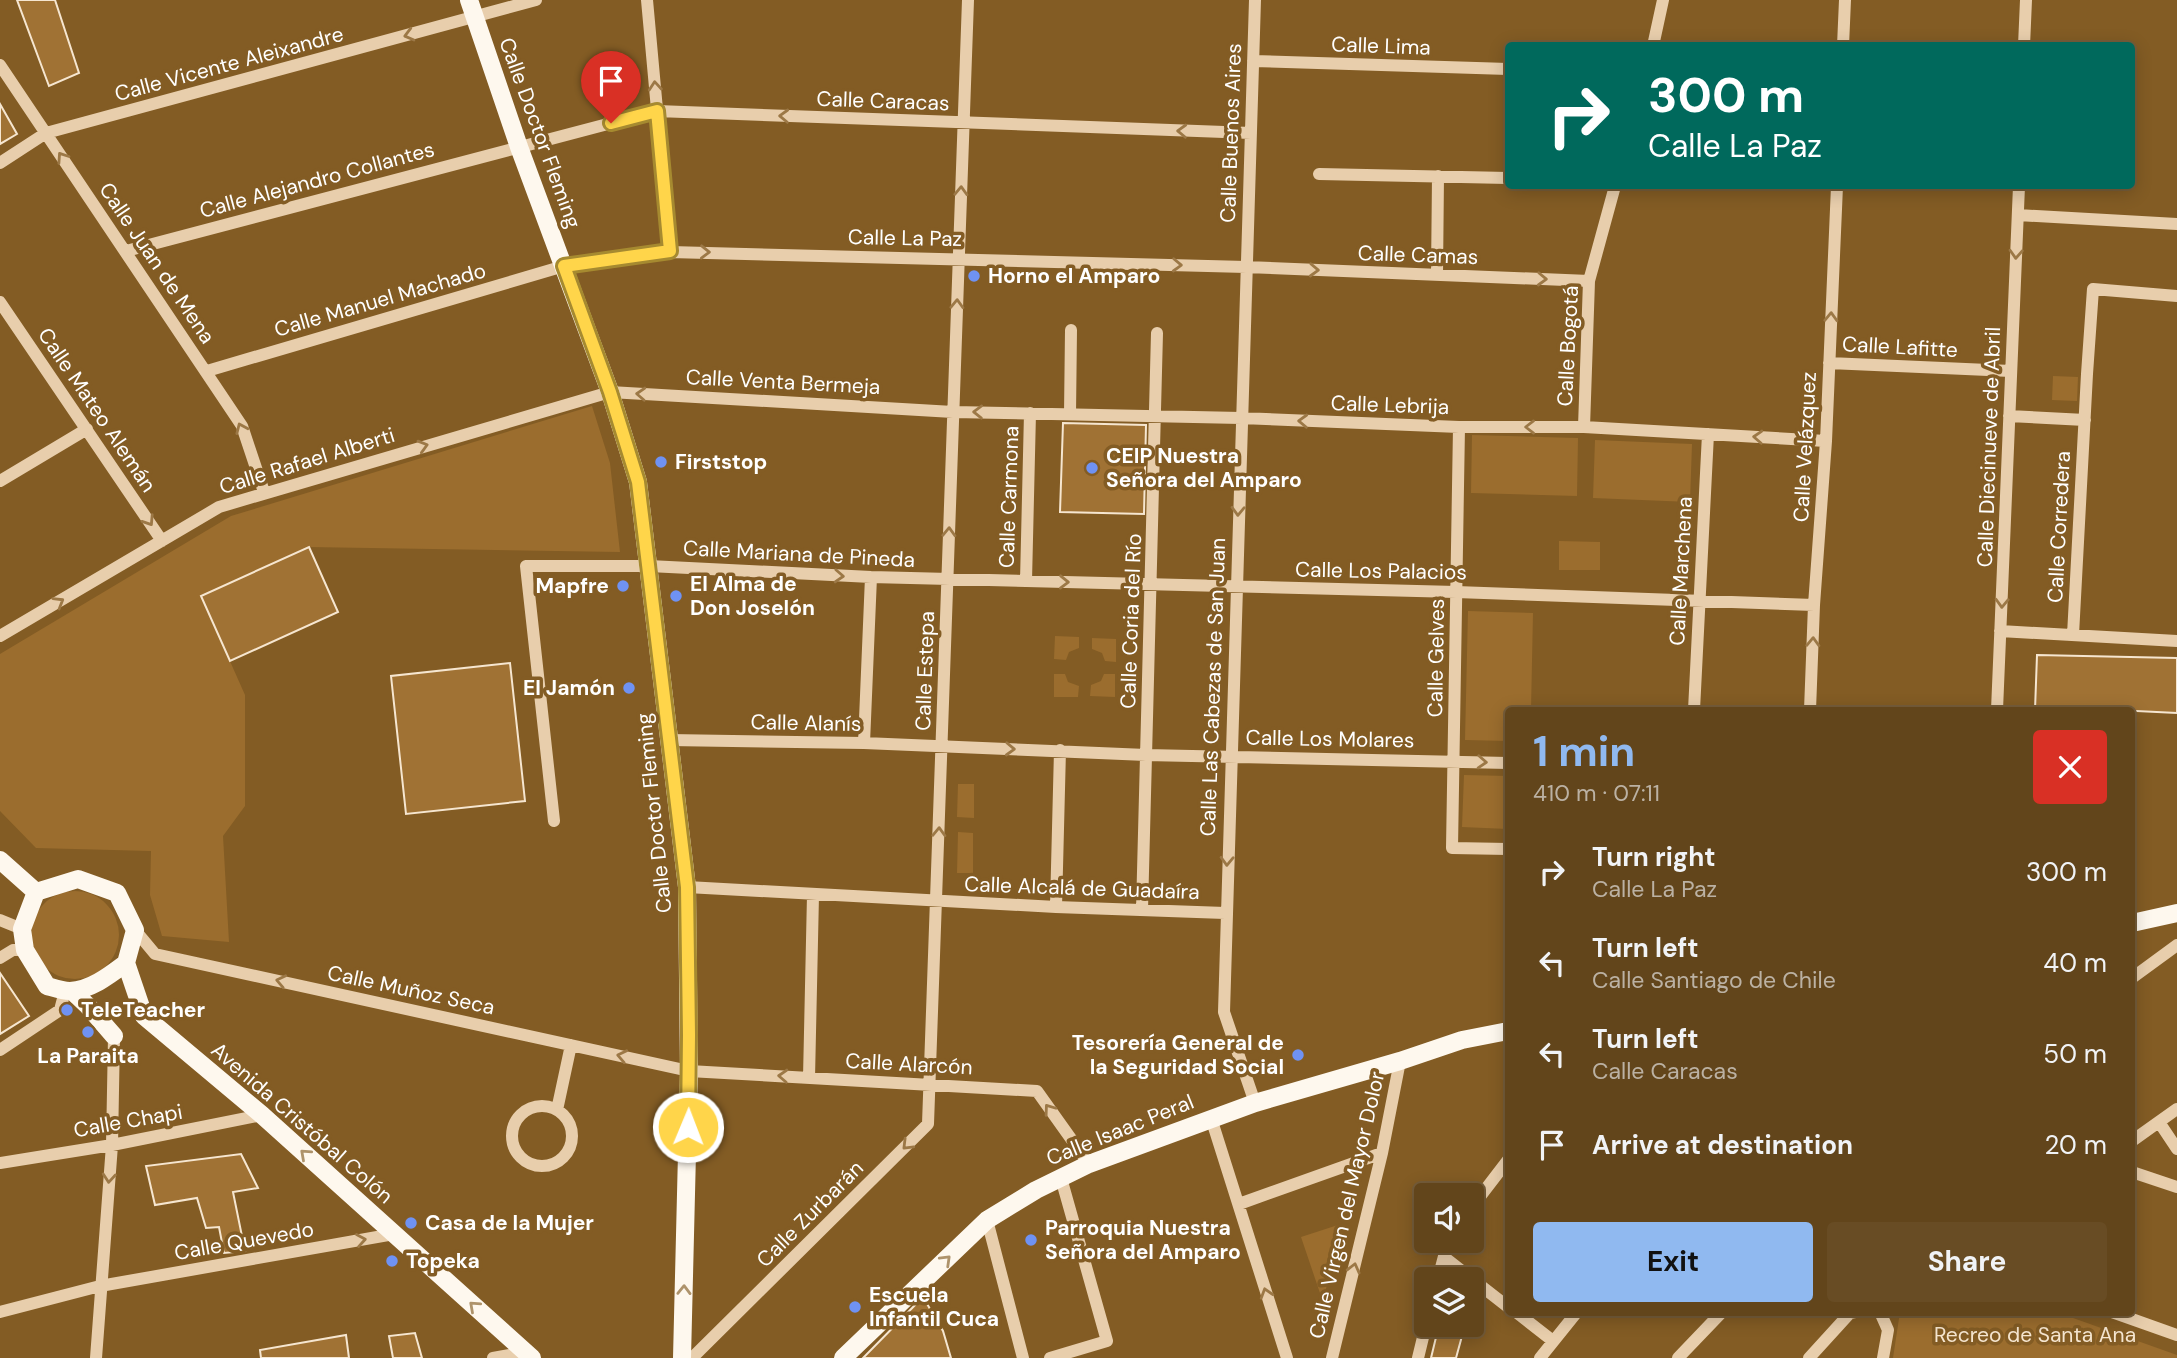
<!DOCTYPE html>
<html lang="en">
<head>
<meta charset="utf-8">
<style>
	:root { --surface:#62451b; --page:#684c24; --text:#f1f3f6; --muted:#bbb1a3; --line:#765d3a; --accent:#90b9f0 }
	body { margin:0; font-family:"DM Sans",sans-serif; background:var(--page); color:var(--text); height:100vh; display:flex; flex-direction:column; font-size:26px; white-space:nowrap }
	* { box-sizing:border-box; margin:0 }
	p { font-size:23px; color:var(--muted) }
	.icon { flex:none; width:38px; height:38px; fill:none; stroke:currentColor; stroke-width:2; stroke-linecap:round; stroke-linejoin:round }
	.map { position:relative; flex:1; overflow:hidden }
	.sheet { position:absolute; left:1505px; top:707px; width:630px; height:609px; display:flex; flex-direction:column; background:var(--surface); border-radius:7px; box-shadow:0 4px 18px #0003,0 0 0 2px var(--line) }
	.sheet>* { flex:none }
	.guide { position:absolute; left:1505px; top:42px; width:630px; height:147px; border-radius:7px; box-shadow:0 4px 18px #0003,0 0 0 2px var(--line); background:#00695c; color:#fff; overflow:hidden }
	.tools { position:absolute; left:1414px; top:1183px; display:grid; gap:14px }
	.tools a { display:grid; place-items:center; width:70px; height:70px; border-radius:7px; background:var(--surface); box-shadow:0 4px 18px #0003,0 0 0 2px var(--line); font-size:35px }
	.pin { position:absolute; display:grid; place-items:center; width:60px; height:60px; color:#fff; margin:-72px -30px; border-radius:50% 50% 50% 0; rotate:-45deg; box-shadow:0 0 7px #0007 }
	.pin .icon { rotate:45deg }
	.me { position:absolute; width:77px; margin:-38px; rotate:1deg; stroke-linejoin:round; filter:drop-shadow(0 0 5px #0008) }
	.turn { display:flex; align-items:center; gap:24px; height:147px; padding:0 28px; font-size:32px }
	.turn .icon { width:91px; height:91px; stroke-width:2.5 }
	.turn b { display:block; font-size:49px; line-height:60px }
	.round { display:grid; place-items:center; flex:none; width:74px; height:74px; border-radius:7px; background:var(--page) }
	.head { display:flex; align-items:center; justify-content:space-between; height:119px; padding:0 28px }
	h1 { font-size:42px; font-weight:700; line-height:52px; color:var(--accent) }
	.button { display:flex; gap:14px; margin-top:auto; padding:14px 28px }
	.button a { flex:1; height:80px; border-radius:7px; background:var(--accent); color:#111; font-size:28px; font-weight:700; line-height:80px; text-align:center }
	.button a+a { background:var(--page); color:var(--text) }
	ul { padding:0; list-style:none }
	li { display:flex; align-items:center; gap:21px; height:91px; padding:0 28px }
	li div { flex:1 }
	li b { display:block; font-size:26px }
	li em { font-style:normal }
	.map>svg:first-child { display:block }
	.green { fill:#9b6d2e }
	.building { fill:#a07234; stroke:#f6e6d0; stroke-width:2 }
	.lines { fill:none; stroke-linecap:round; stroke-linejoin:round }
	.minor { stroke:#e8ceac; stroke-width:12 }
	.major { stroke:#fef8ee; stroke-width:18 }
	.oneway { stroke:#9c7846 }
	.oneway2 { stroke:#ae936b }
	.route-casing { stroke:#a68a30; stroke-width:18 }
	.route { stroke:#ffd54a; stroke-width:12 }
	.poi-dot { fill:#6f92f3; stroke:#835c24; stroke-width:2.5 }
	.labels { text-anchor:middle; stroke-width:7; stroke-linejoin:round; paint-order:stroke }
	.street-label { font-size:21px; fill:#fff; stroke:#835c24 }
	.poi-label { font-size:21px; font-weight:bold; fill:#fff; stroke:#835c24; text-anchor:start }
	.park-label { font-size:21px; fill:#f6e6d0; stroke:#835c24 }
</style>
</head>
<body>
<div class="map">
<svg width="2177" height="1358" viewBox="0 0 2177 1358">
	<rect width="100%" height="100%" fill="#835c24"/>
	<path class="green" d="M2053,376L2078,377L2077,401L2052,400Z
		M592,406L610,463L620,552L308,547L201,596L245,695V806L223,836L229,942L162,936L150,895L151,851L36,848L0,811V654L231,516Z
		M1472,435L1578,438L1577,496L1471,493Z
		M1595,440L1692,444L1690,502L1593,498Z
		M1559,541L1600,542V570H1559Z
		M1468,611L1533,613L1531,710H1508V741L1465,740Z
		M1055,636L1079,637V648L1069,652L1066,660L1054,659Z
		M1092,638L1116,639V662L1105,661L1102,653L1092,649Z
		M1054,674H1065L1068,682L1079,686L1078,697H1054Z
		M1104,674H1115V697L1090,696L1091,685L1101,681Z
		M1464,775L1508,776V829L1462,827Z
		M958,784H974V818L957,817Z
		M958,832L973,833V873H957Z
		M31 935a44 44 0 1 1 88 0a44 44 0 1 1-88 0Z
		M1341,1224L1323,1302L1301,1237Z
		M1900,1312L2059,1313L2177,1355V1358H1893Z"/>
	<path class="building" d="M17,0H55L79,73L49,86Z
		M0,104L17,134L0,144Z
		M1063,423L1146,425L1144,514L1060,512Z
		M309,547L338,612L230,661L201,596Z
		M2037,655L2177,658V713L2076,708V710H2035Z
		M510,663L525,801L406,814L391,676Z
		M0,973L29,1016L0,1034Z
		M241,1154L258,1188L233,1192L245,1251L224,1253L219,1227L206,1228L197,1198L155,1205L146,1166Z
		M923,1297L943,1331L951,1358H863Z
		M1439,1325H1465L1456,1358H1431Z
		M415,1333L422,1358H393L389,1336Z
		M346,1335L349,1358H261L260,1350Z"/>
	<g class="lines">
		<path class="minor" d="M647,0L670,252
			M1255,0L1224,1012L1255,1103
			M1653,46L1663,0
			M1843,46L1845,0
			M2024,46L2026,0
			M1253,61L1508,69
			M0,65L242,426L264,492
			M0,163L46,133L536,0
			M1319,174L1508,178
			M2018,215L2177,224
			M126,251L657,111L1251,133
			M1437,275L1438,176
			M0,302L162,541
			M1829,363L2011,371
			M207,371L564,266L670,252L1246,267L1589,281
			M1070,414L1071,330
			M2009,416L2085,420
			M1459,427L1452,848L1508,849
			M1584,427L1589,281L1615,186
			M0,481L87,429
			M1026,581L1030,413
			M2000,631L2177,641
			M2073,635L2087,374L2093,289L2177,296
			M0,636L219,507L610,392L953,412L1241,418L1459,427H1584L1826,441
			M1694,710L1708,434
			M1810,710L1814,605L1826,441L1837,186
			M1997,710L2019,186
			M669,740L864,743L1146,755L1508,763
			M864,743L871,577
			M554,821L526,566H649L871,577L1456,592L1814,605
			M687,887L1056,907L1225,913
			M1056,907L1060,750
			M1142,910L1157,333
			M0,920L22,929
			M135,930L155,954L689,1071L1037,1091L1089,1164
			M0,958L13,950H25
			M2132,978L2177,945
			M0,1050L60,1010L65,991
			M809,1078L813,895
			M512 1136a30 30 0 1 1 60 0a30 30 0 1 1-60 0Z
			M557,1110L571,1045
			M1211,1118L1287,1358
			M2159,1122L2177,1149
			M2132,1141L2177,1109
			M0,1163L112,1145L262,1115
			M2132,1172L2177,1187
			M1239,1204L1382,1153
			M1472,1207L1508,1160
			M987,1220L1023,1358
			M1444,1257L1508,1307
			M1438,1279L1448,1241
			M0,1312L100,1286L394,1234
			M1516,1312L1553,1341
			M1880,1312L1888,1330L1883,1358
			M2112,1312L2177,1335
			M96,1358L112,1145L114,1036
			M493,1358L525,1352
			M692,1358L928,1124L968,0
			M1050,1358L1107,1341L1061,1178
			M1332,1358L1382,1153L1400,1061
			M1418,1358L1426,1325
			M1540,1358L1577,1312
			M1678,1358L1722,1312
			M1809,1358L1850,1313L1855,1312"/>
		<path class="major" d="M469,0L519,147L610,392L638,482L687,887L689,1071L682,1358
			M0,860L36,892
			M78,879L117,893L135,930L126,963C110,975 91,990 70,991C62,991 54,988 47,986L25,950L22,929L36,892Z
			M2132,923L2177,913
			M126,963L144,1016L262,1115L532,1358
			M72,991L88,1006L114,1036
			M843,1358L987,1220L1036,1190L1089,1164L1255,1103L1400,1061L1462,1040L1508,1031"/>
	</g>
	<defs><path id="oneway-chevron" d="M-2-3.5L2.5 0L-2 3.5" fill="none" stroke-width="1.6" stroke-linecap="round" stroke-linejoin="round" transform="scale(1.75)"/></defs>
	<g class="oneway">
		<use href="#oneway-chevron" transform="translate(409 35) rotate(165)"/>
		<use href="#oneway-chevron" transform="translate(655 86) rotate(-95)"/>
		<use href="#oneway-chevron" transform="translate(784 116) rotate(-178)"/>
		<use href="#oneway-chevron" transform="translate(1182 131) rotate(-178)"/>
		<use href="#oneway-chevron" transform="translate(62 157) rotate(-124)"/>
		<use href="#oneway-chevron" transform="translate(961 191) rotate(-88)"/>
		<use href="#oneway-chevron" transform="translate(705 252) rotate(1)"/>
		<use href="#oneway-chevron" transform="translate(2016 254) rotate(93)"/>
		<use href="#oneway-chevron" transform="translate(1177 265) rotate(2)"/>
		<use href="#oneway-chevron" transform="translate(1314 270) rotate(2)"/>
		<use href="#oneway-chevron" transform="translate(1542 279) rotate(2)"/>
		<use href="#oneway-chevron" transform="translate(957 304) rotate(-88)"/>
		<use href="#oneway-chevron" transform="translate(1831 317) rotate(-88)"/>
		<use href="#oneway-chevron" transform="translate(641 394) rotate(-177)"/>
		<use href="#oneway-chevron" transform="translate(978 412) rotate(-179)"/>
		<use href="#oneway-chevron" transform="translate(1303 421) rotate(-178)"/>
		<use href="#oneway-chevron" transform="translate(1530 427) rotate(-180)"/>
		<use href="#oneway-chevron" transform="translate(241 428) rotate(-114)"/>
		<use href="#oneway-chevron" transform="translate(1758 437) rotate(-177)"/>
		<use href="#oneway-chevron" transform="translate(423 446) rotate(-16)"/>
		<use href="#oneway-chevron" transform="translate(1238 511) rotate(92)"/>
		<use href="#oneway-chevron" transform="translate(149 521) rotate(57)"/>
		<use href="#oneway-chevron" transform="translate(949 532) rotate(-88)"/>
		<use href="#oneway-chevron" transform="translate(839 576) rotate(3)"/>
		<use href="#oneway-chevron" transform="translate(1064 582) rotate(1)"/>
		<use href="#oneway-chevron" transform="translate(59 602) rotate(-31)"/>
		<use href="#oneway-chevron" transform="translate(2002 603) rotate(92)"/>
		<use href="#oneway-chevron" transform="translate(1813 642) rotate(-88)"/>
		<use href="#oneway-chevron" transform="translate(1010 749) rotate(2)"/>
		<use href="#oneway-chevron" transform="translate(1482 762) rotate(3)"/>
		<use href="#oneway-chevron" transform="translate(939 832) rotate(-88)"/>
		<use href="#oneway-chevron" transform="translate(1227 861) rotate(92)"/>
		<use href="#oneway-chevron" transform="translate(281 981) rotate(-168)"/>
		<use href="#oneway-chevron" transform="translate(622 1056) rotate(-168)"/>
		<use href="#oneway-chevron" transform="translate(783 1076) rotate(-177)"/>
		<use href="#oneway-chevron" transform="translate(1049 1109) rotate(-126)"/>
		<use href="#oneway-chevron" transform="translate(907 1145) rotate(135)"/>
		<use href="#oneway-chevron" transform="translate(109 1178) rotate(95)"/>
		<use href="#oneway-chevron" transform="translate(361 1240) rotate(-10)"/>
		<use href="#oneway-chevron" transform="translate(1354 1268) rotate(-76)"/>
		<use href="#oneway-chevron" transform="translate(1266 1293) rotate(-107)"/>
	</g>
	<g class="oneway2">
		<use href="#oneway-chevron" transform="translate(305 1154) rotate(-138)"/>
		<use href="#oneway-chevron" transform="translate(946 1260) rotate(-44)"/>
		<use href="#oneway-chevron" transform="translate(684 1290) rotate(-89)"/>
		<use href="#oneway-chevron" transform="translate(474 1306) rotate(-138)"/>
	</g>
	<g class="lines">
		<defs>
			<path id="route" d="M611,123L657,111L670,251L564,266L610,392L638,482L687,887L689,1035L688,1127"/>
		</defs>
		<use href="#route" class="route-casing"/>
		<use href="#route" class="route"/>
	</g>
	<g class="poi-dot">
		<circle cx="974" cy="276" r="7"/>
		<circle cx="661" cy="462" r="7"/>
		<circle cx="1092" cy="468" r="7"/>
		<circle cx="623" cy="586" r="7"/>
		<circle cx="676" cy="596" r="7"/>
		<circle cx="629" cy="688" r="7"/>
		<circle cx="67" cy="1010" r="7"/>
		<circle cx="88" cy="1032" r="7"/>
		<circle cx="1298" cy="1055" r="7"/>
		<circle cx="411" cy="1223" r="7"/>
		<circle cx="1031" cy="1240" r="7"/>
		<circle cx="392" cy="1261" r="7"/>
		<circle cx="855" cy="1307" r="7"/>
	</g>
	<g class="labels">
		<g class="street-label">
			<text transform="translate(1381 46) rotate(2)" y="7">Calle Lima</text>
			<text transform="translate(229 64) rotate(-15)" y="7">Calle Vicente Aleixandre</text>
			<text transform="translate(883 101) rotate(2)" y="7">Calle Caracas</text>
			<text transform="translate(540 133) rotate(70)" y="7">Calle Doctor Fleming</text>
			<text transform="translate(1231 133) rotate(-88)" y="7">Calle Buenos Aires</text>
			<text transform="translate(317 180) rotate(-15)" y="7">Calle Alejandro Collantes</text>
			<text transform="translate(905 238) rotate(1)" y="7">Calle La Paz</text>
			<text transform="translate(1418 255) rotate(2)" y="7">Calle Camas</text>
			<text transform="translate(157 263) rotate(56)" y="7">Calle Juan de Mena</text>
			<text transform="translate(380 300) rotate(-16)" y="7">Calle Manuel Machado</text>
			<text transform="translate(1568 346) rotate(-87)" y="7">Calle Bogotá</text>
			<text transform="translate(1900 347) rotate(3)" y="7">Calle Lafitte</text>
			<text transform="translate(783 382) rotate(3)" y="7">Calle Venta Bermeja</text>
			<text transform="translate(1390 405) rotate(2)" y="7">Calle Lebrija</text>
			<text transform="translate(97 410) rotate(56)" y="7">Calle Mateo Alemán</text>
			<text transform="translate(1805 447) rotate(-87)" y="7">Calle Velázquez</text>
			<text transform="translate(1989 447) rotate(-88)" y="7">Calle Diecinueve de Abril</text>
			<text transform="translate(307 461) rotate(-17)" y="7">Calle Rafael Alberti</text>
			<text transform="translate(1009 497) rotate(-88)" y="7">Calle Carmona</text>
			<text transform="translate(2059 527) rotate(-87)" y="7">Calle Corredera</text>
			<text transform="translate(799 554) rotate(3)" y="7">Calle Mariana de Pineda</text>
			<text transform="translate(1381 571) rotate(1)" y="7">Calle Los Palacios</text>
			<text transform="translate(1681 571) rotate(-87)" y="7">Calle Marchena</text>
			<text transform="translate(1131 621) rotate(-88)" y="7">Calle Coria del Río</text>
			<text transform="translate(1436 658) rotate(-89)" y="7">Calle Gelves</text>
			<text transform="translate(925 671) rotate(-88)" y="7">Calle Estepa</text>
			<text transform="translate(1213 687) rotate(-88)" y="7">Calle Las Cabezas de San Juan</text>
			<text transform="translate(806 723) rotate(1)" y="7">Calle Alanís</text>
			<text transform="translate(1330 739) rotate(1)" y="7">Calle Los Molares</text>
			<text transform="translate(654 813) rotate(-96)" y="7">Calle Doctor Fleming</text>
			<text transform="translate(1082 888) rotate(2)" y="7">Calle Alcalá de Guadaíra</text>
			<text transform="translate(411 990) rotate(12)" y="7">Calle Muñoz Seca</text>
			<text transform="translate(909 1064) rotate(3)" y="7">Calle Alarcón</text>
			<text transform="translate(128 1121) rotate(-10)" y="7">Calle Chapi</text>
			<text transform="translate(302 1123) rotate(41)" y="7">Avenida Cristóbal Colón</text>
			<text transform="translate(1120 1130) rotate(-22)" y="7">Calle Isaac Peral</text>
			<text transform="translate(1347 1205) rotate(-77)" y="7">Calle Virgen del Mayor Dolor</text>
			<text transform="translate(810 1214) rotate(-45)" y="7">Calle Zurbarán</text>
			<text transform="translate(244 1241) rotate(-10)" y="7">Calle Quevedo</text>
		</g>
		<g class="poi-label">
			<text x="988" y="283">Horno el Amparo</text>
			<text x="1106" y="463">CEIP Nuestra<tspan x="1106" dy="24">Señora del Amparo</tspan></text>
			<text x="675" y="469">Firststop</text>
			<text x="690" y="591">El Alma de<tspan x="690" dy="24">Don Joselón</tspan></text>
			<text x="609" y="593" text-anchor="end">Mapfre</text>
			<text x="615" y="695" text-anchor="end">El Jamón</text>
			<text x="81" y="1017">TeleTeacher</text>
			<text x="1284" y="1050" text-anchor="end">Tesorería General de<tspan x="1284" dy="24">la Seguridad Social</tspan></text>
			<text x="88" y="1063" text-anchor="middle">La Paraita</text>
			<text x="425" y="1230">Casa de la Mujer</text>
			<text x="1045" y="1235">Parroquia Nuestra<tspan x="1045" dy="24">Señora del Amparo</tspan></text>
			<text x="406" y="1268">Topeka</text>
			<text x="869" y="1302">Escuela<tspan x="869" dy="24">Infantil Cuca</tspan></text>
		</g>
		<g class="park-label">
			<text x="2035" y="1342">Recreo de Santa Ana</text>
		</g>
	</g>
</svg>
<div class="tools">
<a><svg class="icon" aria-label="sound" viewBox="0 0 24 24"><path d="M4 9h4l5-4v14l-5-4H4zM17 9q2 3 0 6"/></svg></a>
<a><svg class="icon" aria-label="layers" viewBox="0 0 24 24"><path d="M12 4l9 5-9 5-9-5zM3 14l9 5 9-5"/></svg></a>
</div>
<div class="pin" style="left:611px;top:123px;background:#d93025"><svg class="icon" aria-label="arrive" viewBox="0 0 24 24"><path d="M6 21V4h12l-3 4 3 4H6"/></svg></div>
<svg class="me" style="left:688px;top:1127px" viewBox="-20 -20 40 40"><circle r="17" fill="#ffd54a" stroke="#fff" stroke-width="3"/><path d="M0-11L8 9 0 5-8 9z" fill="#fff"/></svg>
<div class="guide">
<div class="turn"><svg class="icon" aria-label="right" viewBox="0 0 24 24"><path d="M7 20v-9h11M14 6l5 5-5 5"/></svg><div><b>300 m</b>Calle La Paz</div></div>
</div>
<section class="sheet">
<div class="head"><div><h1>1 min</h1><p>410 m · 07:11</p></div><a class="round" style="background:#d93025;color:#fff"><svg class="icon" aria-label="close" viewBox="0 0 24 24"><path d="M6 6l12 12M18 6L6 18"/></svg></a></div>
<ul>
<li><svg class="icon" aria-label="right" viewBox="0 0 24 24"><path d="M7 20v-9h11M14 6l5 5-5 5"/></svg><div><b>Turn right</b><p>Calle La Paz</p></div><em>300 m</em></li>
<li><svg class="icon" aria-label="left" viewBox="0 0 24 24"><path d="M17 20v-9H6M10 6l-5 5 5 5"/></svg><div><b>Turn left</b><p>Calle Santiago de Chile</p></div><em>40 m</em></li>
<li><svg class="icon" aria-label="left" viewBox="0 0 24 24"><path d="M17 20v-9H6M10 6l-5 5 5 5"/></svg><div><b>Turn left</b><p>Calle Caracas</p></div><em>50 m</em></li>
<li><svg class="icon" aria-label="arrive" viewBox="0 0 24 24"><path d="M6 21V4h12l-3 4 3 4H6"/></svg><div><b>Arrive at destination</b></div><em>20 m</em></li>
</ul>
<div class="button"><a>Exit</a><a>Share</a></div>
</section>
</div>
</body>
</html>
